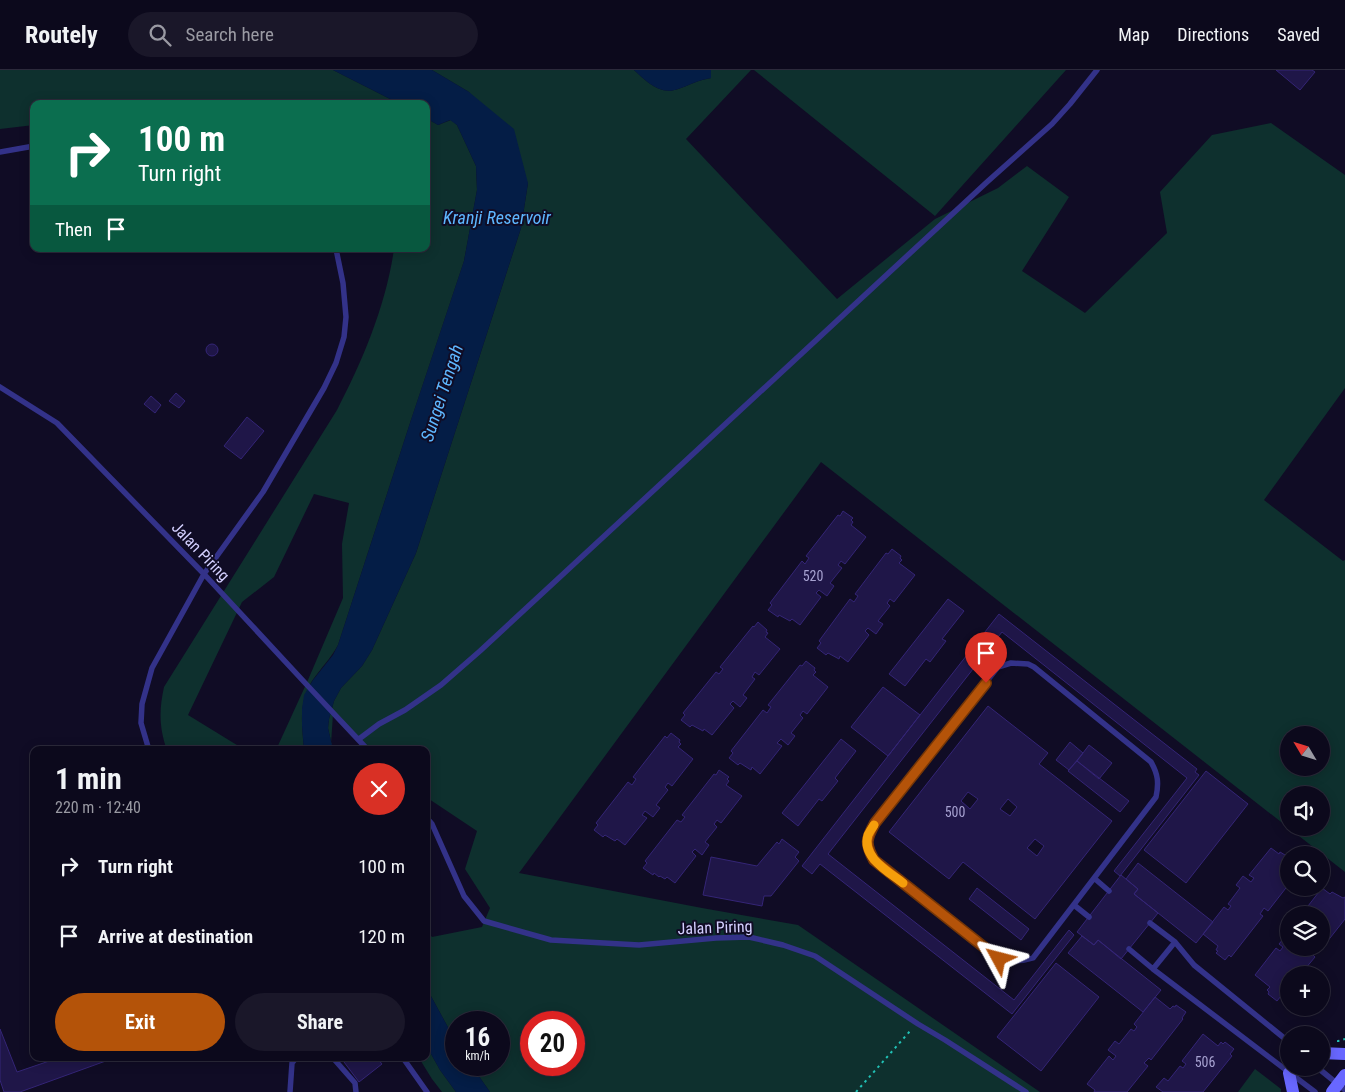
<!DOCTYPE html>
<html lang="en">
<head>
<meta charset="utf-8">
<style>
	:root { --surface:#0c091c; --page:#1a1729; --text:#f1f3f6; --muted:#9a9aa3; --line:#2c2a3b; --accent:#b45309 }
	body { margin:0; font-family:"Roboto Condensed",sans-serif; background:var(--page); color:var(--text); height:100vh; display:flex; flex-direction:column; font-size:19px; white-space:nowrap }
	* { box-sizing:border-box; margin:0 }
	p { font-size:16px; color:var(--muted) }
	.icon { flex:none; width:28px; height:28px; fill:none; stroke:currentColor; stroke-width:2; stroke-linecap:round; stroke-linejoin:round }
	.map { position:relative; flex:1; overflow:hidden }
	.side { position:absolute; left:30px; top:676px; width:400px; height:315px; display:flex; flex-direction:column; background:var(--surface); border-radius:10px; box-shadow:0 2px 12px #0003,0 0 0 1px var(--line) }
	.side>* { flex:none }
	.top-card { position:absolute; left:30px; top:30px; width:400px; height:152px; border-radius:10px; box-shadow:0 2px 12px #0003,0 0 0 1px var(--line); background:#0b6e4f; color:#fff; overflow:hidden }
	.needle { width:32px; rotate:308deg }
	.fabs { position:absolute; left:1280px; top:656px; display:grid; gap:10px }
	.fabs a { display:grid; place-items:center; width:50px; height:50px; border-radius:50%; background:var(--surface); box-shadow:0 2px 12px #0003,0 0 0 1px var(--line); font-size:25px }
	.speed { position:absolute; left:445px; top:941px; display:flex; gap:10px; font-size:25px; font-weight:700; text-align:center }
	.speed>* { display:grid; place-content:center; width:65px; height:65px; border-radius:50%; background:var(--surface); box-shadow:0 2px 12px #0003,0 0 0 1px var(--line); line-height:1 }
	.speed small { font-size:12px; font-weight:400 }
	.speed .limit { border:8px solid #d22; background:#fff; color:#111 }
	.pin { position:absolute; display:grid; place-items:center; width:42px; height:42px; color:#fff; margin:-51px -21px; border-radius:50% 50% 50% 0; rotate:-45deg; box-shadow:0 0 5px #0007 }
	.pin .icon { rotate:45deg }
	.me { position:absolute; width:55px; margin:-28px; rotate:308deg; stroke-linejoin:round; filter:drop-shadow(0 0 4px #0008) }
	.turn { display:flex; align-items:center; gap:18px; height:105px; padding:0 25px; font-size:22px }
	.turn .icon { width:65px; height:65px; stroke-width:2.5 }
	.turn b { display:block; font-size:35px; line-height:42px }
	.then { display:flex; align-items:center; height:48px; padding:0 25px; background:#0003; gap:10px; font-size:19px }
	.round { display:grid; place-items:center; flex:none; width:52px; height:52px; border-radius:26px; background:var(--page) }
	.head { display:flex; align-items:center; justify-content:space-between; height:85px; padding:0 25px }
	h1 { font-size:30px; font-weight:700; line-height:38px }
	.button { display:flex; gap:10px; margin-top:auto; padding:10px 25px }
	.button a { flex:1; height:58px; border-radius:30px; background:var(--accent); color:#fff; font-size:20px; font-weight:700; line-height:58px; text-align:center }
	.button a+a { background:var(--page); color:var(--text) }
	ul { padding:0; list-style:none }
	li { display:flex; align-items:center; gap:15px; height:70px; padding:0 25px }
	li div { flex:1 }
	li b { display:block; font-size:19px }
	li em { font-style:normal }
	header { display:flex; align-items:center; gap:30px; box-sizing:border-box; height:70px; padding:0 25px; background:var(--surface); border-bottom:1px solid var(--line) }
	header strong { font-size:24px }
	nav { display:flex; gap:28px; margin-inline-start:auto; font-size:18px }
	.search { width:350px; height:45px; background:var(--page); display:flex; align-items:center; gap:12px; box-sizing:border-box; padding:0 18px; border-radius:28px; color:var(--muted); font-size:19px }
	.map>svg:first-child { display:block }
	.green { fill:#0e302e; fill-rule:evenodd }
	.water { fill:#041d46 }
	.building { fill:#1f1648; stroke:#342576; fill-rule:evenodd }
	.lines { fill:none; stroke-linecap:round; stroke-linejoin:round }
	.path { stroke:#21c1b5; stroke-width:2; stroke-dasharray:2.5 4; stroke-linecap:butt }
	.lane { stroke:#333289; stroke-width:5.5 }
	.secondary { stroke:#6867ff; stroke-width:12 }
	.route-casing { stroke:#753606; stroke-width:12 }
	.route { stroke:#b45309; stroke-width:9 }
	.slow { stroke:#f59e0b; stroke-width:9 }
	.labels { text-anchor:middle; stroke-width:4; stroke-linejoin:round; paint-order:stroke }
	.number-label { font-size:14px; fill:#a7a2d1 }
	.street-label { font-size:16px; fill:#d4d0ff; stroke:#100c25 }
	.water-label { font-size:18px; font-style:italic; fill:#5eb7ff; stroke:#100c25 }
</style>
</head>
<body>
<header>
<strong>Routely</strong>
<div class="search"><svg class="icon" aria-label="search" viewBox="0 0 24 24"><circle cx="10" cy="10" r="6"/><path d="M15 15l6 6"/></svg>Search here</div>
<nav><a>Map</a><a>Directions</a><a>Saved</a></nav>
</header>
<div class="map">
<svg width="1345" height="1022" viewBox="0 0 1345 1022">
	<rect width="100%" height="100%" fill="#100c25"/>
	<path class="green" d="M0,0H333L400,34H272L259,31L230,30L199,34H34V55L0,59Z
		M432,0H634C646,11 660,26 678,19C690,15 698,10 711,8V0H751L686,69L837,229L935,149L998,118L1027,96L1069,127L1022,201L1085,243L1167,163L1160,122L1212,65L1271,53L1345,105V318L1264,430L1343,491L1345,490V802L821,392L519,803L702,838L798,855L1040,1022H490L471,995H499V952H456V972L426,917V860L432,867L482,857L490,838L465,799L477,761L426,727V680H367L333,644L331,674L337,680H333L328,658L329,649L334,631L341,618L362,596L372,580L416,483L521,158L528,113L469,22ZM1289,665H1321V698H1289ZM1289,725H1321V758H1289ZM531,952H574V995H531Z
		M754,0H1066L935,146Z
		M426,48L438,55L451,50L457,55L476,96L477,120L464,191L411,350L338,575C331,588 321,598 312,611C298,633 302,655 304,680H276L308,610L343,528L342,474L349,433L314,424L274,507L242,532L188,645L245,680H167C159,658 159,640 164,617L337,340C363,290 386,235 394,179H426Z
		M426,975L440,1000L456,1022H442L432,1009L419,988H426Z
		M1255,999L1281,1019V1022H1238Z"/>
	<path class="water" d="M333,0H432L469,22L514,59L528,113L521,158L416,483L372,580L362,596L341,618L334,631L329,649L328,658L333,680H304L302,656V639L304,625L313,610L333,585L338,575L411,350L464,191L477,120L476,96L457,55L450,50L438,55L426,48V34H400Z
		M634,0H711V8C698,10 690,15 678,19C660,26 646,11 634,0Z
		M426,917L456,972V995H471L490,1022H456L440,1000L426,975Z"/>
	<path class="building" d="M1276,0H1312L1315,2L1300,20Z
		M206 280a6 6 0 1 1 12 0a6 6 0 1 1-12 0Z
		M176,323L185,331L179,338L169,331Z
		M151,326L161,335L155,343L144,334Z
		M247,347L264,361L241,389L224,376Z
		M843,441L853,448L851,450L853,452L851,455L866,467L845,494L841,491L838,495L842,498L830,513L834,516L827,526L819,520L816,523L821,527L800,555L792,549L790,551L779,545L778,547L768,540L772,535L770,533L802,491L805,494L809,488L806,486L838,445L840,446Z
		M892,479L901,486L900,488L902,490L899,493L915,505L894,532L890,529L887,533L890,536L878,551L883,554L876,564L868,558L865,561L869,565L848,592L840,586L839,589L828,583L826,585L817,578L821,573L819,571L850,529L854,532L858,526L855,524L886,483L888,484Z
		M948,529L964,541L942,569L946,571L930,592L926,589L905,616L889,604Z
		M999,544L1197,699L1195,702L1199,705L1120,806L1114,801L1187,708L1002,562L828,784L1014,930L1069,860L1074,865L1012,944L820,794L812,804L802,796Z
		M758,552L767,560L766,562L768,563L765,567L780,579L759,605L755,602L752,607L755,609L743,625L747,628L740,637L733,631L730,634L734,638L712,665L704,659L703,661L692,655L690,657L681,650L685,645L683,643L716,602L719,604L723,599L720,597L753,556L754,557Z
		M806,591L815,598L814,600L816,602L813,605L828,617L807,644L803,641L800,645L803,648L791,663L795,666L788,675L781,669L777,673L782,676L760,704L752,697L751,700L740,693L738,695L729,688L733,683L731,681L763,640L767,643L771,637L768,635L800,595L802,596Z
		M883,617L920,645L888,686L851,657Z
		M988,636L1048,683L1039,694L1112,751L1035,849L963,792L949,809L889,762ZM968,722L978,729L970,739L961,731ZM1008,729L1017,737L1010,746L1000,739ZM1035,769L1044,776L1037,786L1027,778Z
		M671,663L680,670L679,672L681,674L678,677L693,689L672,716L668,713L665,717L668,720L656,735L660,738L653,747L645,741L642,745L647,748L625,775L617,769L615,771L605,765L603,767L594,760L598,755L596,753L628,712L632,715L636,709L633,707L665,666L667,668Z
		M841,669L856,681L835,708L838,711L822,731L819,729L798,756L782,743Z
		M1070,672L1083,683L1069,700L1056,690Z
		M1089,675L1112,693L1099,709L1077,691Z
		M1077,691L1129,731L1120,742L1068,701Z
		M719,700L729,707L727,709L729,711L726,715L742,726L721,753L717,750L714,754L717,757L705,772L709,775L702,785L695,779L692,782L696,786L675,813L667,807L665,809L660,806L659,807L654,803L653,805L643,798L647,793L645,791L677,750L681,752L685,747L682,745L714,704L716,705Z
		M1206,701L1248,734L1186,813L1144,780Z
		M782,769L799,782L795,787L799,791L771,826H764L762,836L703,825L711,787L757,796L777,772L779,774Z
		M1271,778L1279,784L1280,782L1285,785L1286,784L1289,786V814L1268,841L1264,838L1260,844L1263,846L1231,887L1229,885L1225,890L1216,883L1218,881L1216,880L1218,876L1203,864L1224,837L1228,840L1231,836L1228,834L1240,818L1236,815L1243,806L1251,812L1254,808L1249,805Z
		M1138,793L1213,852L1196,873L1134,824L1138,819L1126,809Z
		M1121,805L1138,819L1134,824L1158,843L1121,889L1098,870L1094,875L1077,862Z
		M977,818L1029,859L1021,870L969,829Z
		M1322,818L1330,824L1332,822L1343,828L1345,827V849L1319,882L1316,879L1312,884L1315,887L1300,905H1289V920L1283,927L1281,926L1277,931L1268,924L1269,922L1267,920L1270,917L1255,905L1276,878L1280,881L1283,877L1279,874L1289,862V878H1321V845H1301Z
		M1082,866L1094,875L1098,870L1161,920L1143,942L1068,883Z
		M1056,893L1099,927L1041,1001L997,967Z
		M1155,927L1170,939L1173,936L1175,937L1176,935L1186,942L1182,948L1183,949L1151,990L1149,988L1144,993L1148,996L1127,1022H1094L1095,1020L1087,1014L1109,986L1113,990L1116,986L1108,980L1115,971L1119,974L1131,959L1134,961L1137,957L1134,954Z
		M0,959L17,1002L58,988H114L20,1022H4L0,1010Z
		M1203,964L1218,976L1221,972L1223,974L1225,972L1234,979L1230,984L1232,986L1203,1022H1163L1156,1017L1164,1008L1168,1011L1180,996L1183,998L1186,994L1182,991Z
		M341,988H377L382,994L359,1012Z"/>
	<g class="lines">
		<path class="path" d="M1338,972V971L1345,969
			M856,1022L911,960"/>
		<path class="lane" d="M0,82L34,76
			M0,317L57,353L204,504L307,615L368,680
			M1011,593L1028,594L1034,597L1151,692C1158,704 1159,713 1156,727L1033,888C1021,892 1011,891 999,889L874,790C865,774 866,769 875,753L998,597Z
			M359,669L379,654L405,640L441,615L480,581L987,112L1052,54L1070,34L1097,0
			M149,680L141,653L142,634L152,598L204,504L263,422L324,318L336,293L344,267L346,247L343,213L336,179
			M426,747L432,754L464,826L484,851L551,870L639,875L716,868L749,867L783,875L815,886L918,954L945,970L1026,1022
			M1094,808L1109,821
			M1074,835L1089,847
			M1150,853L1175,872L1194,895L1289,972
			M1129,879L1153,899L1315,1022
			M1153,899L1175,872
			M333,988L355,1013L356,1022
			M403,988L427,1022
			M1318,998L1345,1020
			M290,1022L292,993L296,988"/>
		<path class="secondary" d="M1321,983L1345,984
			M1289,1003L1293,1022
			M1332,1022L1345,1005"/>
	</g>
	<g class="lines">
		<defs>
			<path id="route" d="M986,613L875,753C866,769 865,774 874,790L999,889"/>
		</defs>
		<use href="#route" class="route-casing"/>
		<use href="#route" class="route"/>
		<path class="slow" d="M874,755C872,758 870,761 868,765C861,787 889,802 903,813"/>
	</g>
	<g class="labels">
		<g class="number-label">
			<text x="813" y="511">520</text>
			<text x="955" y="747">500</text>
			<text x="1205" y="997">506</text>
		</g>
		<g class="street-label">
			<text transform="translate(201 481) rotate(46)" y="6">Jalan Piring</text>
			<text transform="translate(715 857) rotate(-2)" y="6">Jalan Piring</text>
		</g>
		<g class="water-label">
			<text x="497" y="154">Kranji Reservoir</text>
			<text transform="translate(442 323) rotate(-72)" y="6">Sungei Tengah</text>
		</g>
	</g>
</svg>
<div class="fabs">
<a><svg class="needle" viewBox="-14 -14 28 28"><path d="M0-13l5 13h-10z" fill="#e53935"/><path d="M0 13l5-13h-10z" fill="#9a9aa3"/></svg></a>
<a><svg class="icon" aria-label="sound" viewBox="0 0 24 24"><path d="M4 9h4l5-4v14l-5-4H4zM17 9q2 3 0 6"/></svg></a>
<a><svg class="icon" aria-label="search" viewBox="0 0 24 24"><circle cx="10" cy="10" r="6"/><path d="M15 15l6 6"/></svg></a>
<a><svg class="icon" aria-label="layers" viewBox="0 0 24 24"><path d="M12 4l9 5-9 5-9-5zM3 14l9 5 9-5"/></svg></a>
<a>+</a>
<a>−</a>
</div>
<div class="speed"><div>16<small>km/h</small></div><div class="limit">20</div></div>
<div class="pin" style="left:986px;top:613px;background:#d93025"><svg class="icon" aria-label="arrive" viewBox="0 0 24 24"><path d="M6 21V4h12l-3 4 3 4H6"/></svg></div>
<svg class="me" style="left:999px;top:889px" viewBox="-20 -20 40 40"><path d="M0-17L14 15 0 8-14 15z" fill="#b45309" stroke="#fff" stroke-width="4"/></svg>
<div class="top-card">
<div class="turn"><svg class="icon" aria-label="right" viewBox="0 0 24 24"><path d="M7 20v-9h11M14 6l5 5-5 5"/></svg><div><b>100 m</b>Turn right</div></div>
<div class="then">Then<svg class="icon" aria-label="arrive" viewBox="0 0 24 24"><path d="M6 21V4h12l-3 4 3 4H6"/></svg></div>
</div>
<section class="side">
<div class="head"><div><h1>1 min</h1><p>220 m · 12:40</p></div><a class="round" style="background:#d93025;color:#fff"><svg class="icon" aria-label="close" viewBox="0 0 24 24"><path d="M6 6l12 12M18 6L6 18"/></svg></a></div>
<ul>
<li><svg class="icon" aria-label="right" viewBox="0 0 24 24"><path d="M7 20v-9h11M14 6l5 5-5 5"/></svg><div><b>Turn right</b></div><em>100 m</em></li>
<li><svg class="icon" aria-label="arrive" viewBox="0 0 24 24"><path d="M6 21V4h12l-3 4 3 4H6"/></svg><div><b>Arrive at destination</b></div><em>120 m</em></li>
</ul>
<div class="button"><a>Exit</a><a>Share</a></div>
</section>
</div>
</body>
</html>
